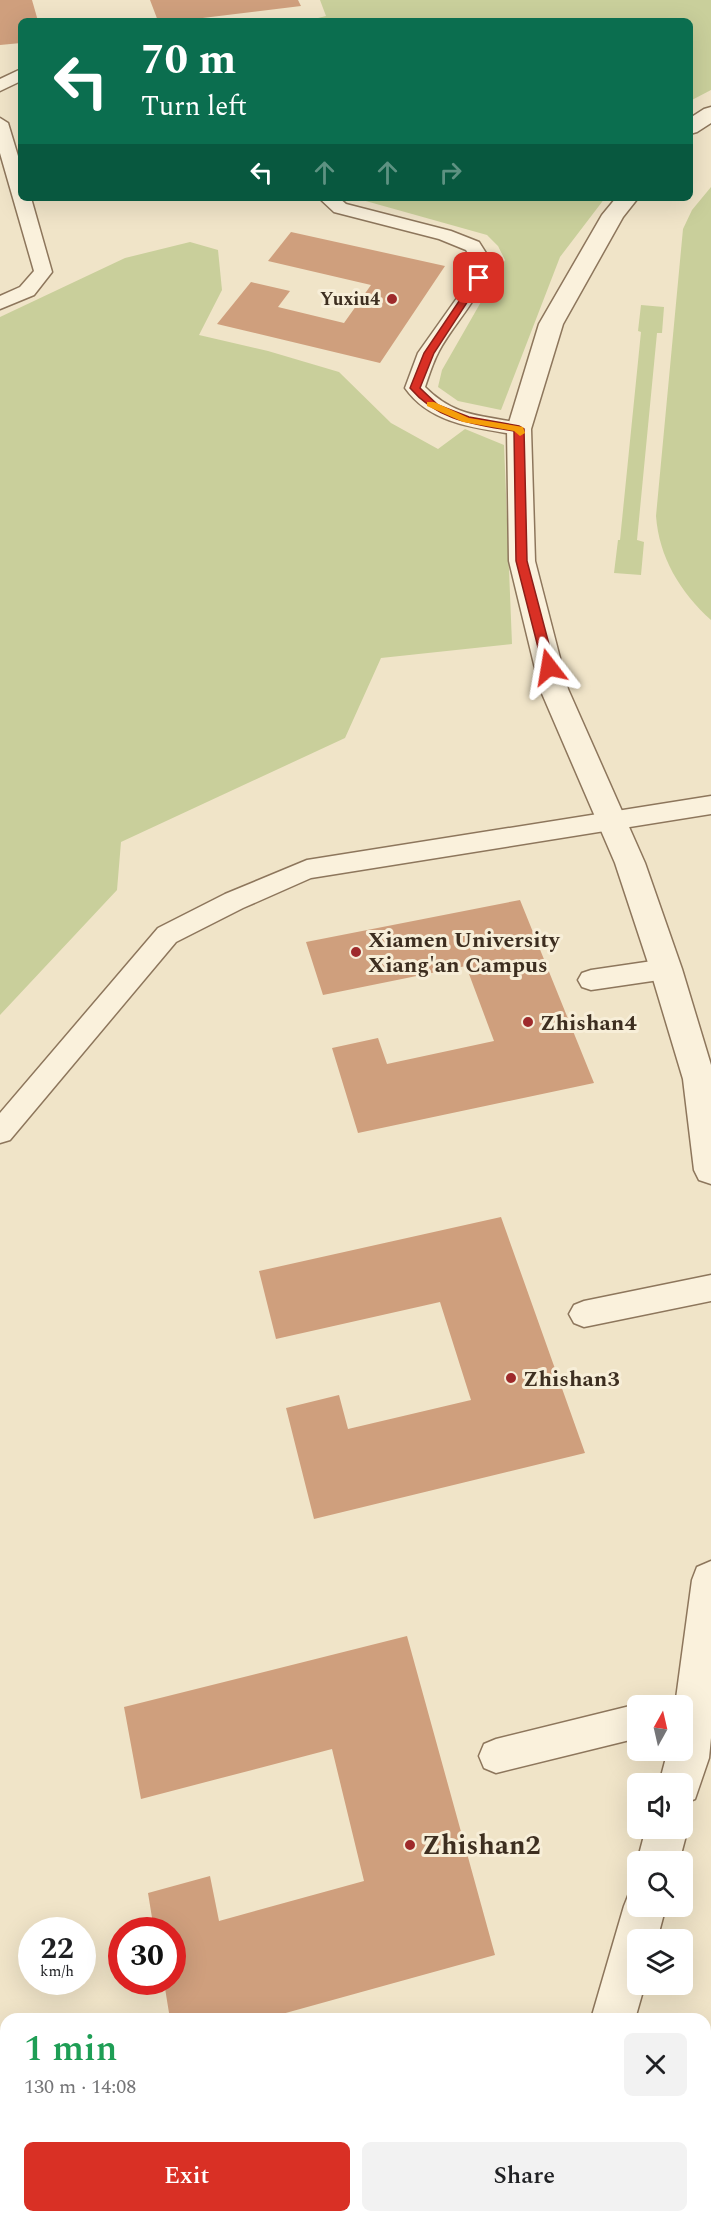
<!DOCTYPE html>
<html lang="en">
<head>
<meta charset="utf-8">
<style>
	:root { --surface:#fff; --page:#f2f2f2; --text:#202124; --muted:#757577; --accent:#d93025 }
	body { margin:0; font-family:Spectral,serif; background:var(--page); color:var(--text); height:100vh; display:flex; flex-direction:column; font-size:22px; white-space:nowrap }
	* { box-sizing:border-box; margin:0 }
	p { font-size:20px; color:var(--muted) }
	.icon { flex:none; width:33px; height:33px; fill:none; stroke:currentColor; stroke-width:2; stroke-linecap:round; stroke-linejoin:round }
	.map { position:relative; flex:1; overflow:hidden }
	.side { position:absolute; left:0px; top:2013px; width:711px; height:210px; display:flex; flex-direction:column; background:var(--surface); border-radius:18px 18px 0 0; box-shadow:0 6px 24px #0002 }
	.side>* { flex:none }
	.guide { position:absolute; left:18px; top:18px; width:675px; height:183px; border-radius:9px; box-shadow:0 6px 24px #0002; background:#0b6e4f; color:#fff; overflow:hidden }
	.needle { width:39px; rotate:8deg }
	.fabs { position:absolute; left:627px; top:1695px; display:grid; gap:12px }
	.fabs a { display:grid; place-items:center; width:66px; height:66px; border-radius:9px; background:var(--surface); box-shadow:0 6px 24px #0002; font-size:30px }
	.speed { position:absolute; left:18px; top:1917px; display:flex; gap:12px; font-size:30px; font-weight:700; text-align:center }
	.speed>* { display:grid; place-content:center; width:78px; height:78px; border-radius:50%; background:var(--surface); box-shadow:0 6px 24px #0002; line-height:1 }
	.speed small { font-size:15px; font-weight:400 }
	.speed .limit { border:9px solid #d22; background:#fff; color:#111 }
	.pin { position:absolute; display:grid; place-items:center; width:51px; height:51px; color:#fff; margin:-26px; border-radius:12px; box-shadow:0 3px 9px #0006 }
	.me { position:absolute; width:66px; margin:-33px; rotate:346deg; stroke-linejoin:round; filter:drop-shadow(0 0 4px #0008) }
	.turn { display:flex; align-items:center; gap:21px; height:126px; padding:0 24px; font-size:27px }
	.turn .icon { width:78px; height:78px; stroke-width:2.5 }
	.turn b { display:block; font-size:42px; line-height:51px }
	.lanes { display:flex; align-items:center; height:57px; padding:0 24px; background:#0003; justify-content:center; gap:30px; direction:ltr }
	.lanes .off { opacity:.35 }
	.round { display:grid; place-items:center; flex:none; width:63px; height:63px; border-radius:9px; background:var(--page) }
	.headline { display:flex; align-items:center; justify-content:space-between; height:102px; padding:0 24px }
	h1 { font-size:36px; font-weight:600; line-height:45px; color:#1e9e55 }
	.primary-button { display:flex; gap:12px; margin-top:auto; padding:12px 24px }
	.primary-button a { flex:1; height:69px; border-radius:9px; background:var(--accent); color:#fff; font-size:24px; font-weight:600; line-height:69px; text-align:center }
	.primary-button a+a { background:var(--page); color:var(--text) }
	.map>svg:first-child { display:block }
	.green { fill:#c9cf9b }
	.building { fill:#cf9f7d }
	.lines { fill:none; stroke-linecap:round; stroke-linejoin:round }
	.service-casing { stroke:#8d765c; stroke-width:3 }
	.minor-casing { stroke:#8d765c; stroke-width:3 }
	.service { fill:#faf1dc; fill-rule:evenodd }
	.minor { fill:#faf1dc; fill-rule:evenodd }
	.route { fill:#d93025; stroke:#8d1f18; stroke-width:1.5 }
	.slow { fill:#f59e0b }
	.poi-dot { fill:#9e2a2b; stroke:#f7eed8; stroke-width:2 }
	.labels { text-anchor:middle; stroke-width:6; stroke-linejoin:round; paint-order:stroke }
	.far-poi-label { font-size:18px; font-weight:bold; fill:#3d2e20; stroke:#f7eed8; text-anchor:end }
	.poi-label { font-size:22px; font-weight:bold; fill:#3d2e20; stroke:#f7eed8; text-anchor:start }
	.near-poi-label { font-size:27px; font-weight:bold; fill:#3d2e20; stroke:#f7eed8; text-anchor:start }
</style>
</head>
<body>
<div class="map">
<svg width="711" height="2223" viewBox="0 0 711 2223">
	<rect width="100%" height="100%" fill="#f0e4c8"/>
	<path class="green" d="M320,0H711V90L690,101V21H306L326,16Z
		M711,187V620C680,592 659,557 656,516L683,229L692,210Z
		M355,198H605L560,257L501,410L458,401L438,387L442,370L505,260L498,246L487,235Z
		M190,242L218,250L222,290L199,335L268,351L339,372L391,423L438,449L465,429L504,445L512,644L381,658L345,738L121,842L117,890L0,1015V317L125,258Z
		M641,305L664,307L662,333H657L637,540L644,542L641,575L614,573L618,540H620L641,332L638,331Z"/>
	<path class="building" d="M0,0H32L38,21H21V43L0,45Z
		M150,0H298L301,6L178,21H158Z
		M291,232L445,266L380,363L217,324L251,282L290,291L278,307L344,323L371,285L268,261Z
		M520,900L594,1083L358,1133L332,1048L378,1038L387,1064L494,1041L466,966L323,995L306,942Z
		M501,1217L585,1453L314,1519L286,1408L339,1395L348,1429L471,1400L440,1302L276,1339L259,1271Z
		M407,1636L495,1955L264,2019H170L164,1982H172V1930H154L148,1893L210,1876L219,1921L364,1881L332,1749L141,1799L124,1707Z
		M107,2217H226L227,2223H108Z"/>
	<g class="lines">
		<defs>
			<path id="service" d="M21,69V81L0,91V79Z
				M0,118L8,123L21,166V198H31L52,272L34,295L0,309V296L20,287L34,271L0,153Z
				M319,198H339L346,204L451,231L479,242L491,261C482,297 456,320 439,351C433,362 429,375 425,387C458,420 485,414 526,425L529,429L526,433L519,435C478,428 431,425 405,388L418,353L457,298L469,275L473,261L466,250L439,239L334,212Z
				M711,796V814L311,878L243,908L176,942L10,1140L0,1143V1113L158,928L225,894L307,860Z
				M666,959L675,962L679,969L675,976L666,979L591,990L582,987L578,980L582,973L591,970Z
				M711,1275V1301L584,1327L574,1323L569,1314L574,1305L584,1301Z
				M638,1704L641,1706H638V1738L496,1773L484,1768L479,1756L484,1744L496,1739Z"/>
			<path id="minor" d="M711,107V123L697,132L690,134V118L704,109Z
				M616,198H638L623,217L563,324L531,429L535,561L568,689L645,863L682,969L711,1065V1184L699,1180L694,1170L683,1079L650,969L615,863L540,689L509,561L507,429L539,324L602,215Z
				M711,1561V1738L709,1758L695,1799L682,1804V1784H659L668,1750H682V1706H675L692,1580L697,1567Z
				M682,1815L688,1828L679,1862H638V1864L637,1862L646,1828H682Z
				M638,1888V1906H666L657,1940H638V1984H645L635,2019H591L624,1906L630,1891Z
				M509,2217H556L554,2223H507Z"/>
		</defs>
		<use href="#service" class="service-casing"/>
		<use href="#minor" class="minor-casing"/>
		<use href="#service" class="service"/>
		<use href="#minor" class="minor"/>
	</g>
	<path class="route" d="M479,275L483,278L434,353L420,388L438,405L469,417L519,426L524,429L527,561L555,667L549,671L543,667L516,561L514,431C474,424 438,421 410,388L424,353L476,276Z"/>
	<path class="slow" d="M427,402H434L469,418L523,427L525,433L520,436L514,431L463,422L427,406Z"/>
	<g class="poi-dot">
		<circle cx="392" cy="299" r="6"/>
		<circle cx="356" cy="952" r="6"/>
		<circle cx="528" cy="1022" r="6"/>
		<circle cx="511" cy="1378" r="6"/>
		<circle cx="410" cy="1845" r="6"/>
	</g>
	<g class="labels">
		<g class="far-poi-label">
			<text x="380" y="305">Yuxiu4</text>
		</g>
		<g class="poi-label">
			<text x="368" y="947">Xiamen University<tspan x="368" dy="25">Xiang'an Campus</tspan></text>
			<text x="540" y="1030">Zhishan4</text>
			<text x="523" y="1386">Zhishan3</text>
		</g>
		<g class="near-poi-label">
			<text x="422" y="1854">Zhishan2</text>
		</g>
	</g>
</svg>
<div class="fabs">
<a><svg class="needle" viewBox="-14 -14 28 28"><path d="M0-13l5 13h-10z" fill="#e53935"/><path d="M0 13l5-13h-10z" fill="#757577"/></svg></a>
<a><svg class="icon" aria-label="sound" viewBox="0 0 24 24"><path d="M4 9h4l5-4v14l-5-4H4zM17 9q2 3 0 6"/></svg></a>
<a><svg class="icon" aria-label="search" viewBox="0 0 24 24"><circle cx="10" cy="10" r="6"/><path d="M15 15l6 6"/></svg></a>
<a><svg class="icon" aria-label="layers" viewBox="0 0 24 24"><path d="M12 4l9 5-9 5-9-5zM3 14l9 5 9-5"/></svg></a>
</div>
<div class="speed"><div>22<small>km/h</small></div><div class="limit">30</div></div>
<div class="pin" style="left:479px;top:278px;background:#d93025"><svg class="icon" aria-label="arrive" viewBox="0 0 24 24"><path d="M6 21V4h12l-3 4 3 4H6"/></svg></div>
<svg class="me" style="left:549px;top:667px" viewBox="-20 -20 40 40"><path d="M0-17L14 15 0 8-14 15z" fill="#d93025" stroke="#fff" stroke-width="4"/></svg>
<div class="guide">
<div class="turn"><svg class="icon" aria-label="left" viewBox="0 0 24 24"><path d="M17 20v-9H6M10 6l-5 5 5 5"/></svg><div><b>70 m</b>Turn left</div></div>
<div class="lanes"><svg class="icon" aria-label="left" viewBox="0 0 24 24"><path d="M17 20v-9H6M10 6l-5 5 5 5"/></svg><svg class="icon off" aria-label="ahead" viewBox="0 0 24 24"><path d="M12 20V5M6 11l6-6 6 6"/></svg><svg class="icon off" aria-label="ahead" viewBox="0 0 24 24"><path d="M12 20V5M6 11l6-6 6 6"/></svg><svg class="icon off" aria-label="right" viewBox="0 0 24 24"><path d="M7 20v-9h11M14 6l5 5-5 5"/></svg></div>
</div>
<section class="side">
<div class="headline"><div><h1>1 min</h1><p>130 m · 14:08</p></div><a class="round"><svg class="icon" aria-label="close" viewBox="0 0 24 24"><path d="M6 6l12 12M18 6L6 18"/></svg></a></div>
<div class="primary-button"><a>Exit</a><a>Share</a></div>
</section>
</div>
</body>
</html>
